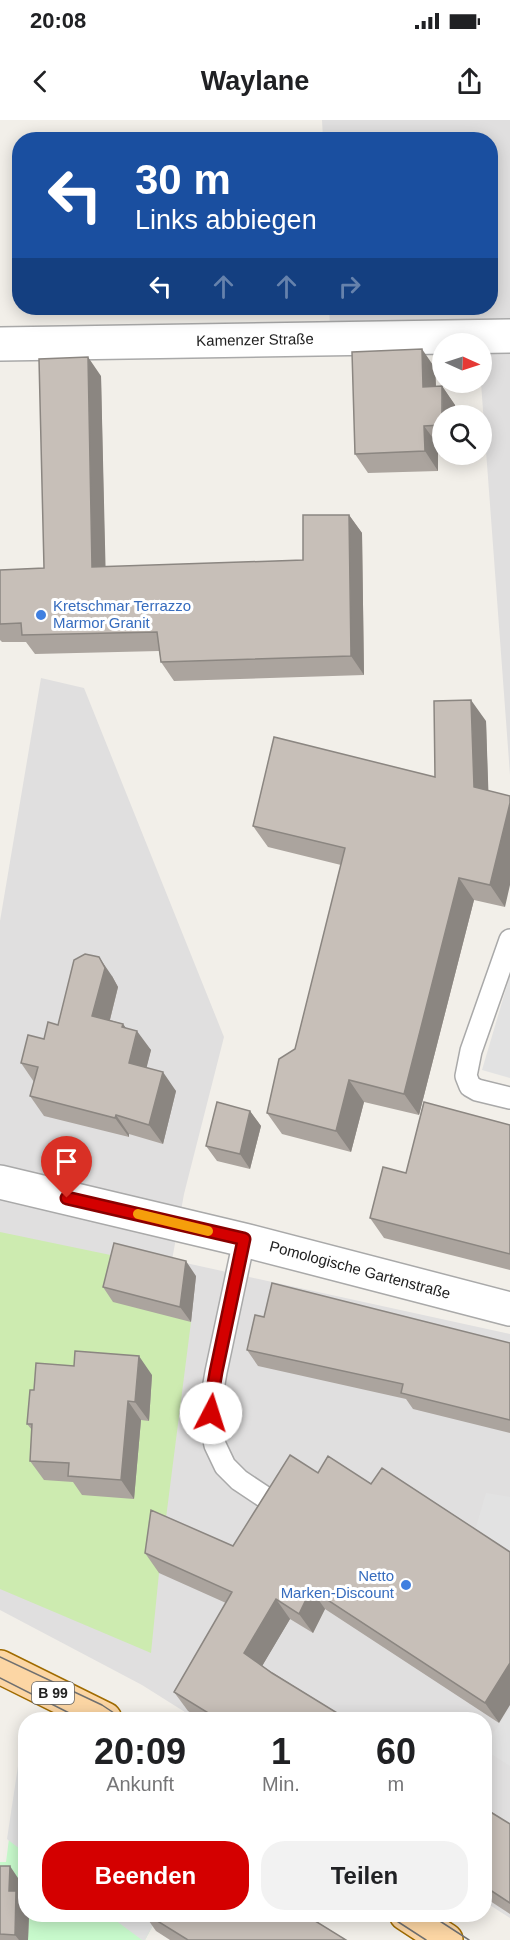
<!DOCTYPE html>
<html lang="de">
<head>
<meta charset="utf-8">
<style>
	:root { --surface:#fff; --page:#f2f2f2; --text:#202124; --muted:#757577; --accent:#d40000 }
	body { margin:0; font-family:Arial,sans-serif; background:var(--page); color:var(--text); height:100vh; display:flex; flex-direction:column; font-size:22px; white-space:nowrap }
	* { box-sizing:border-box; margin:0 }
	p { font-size:20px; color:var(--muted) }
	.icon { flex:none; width:33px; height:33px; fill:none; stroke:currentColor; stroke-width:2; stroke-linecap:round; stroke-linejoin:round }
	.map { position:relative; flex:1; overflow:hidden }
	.drawer { position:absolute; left:18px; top:1592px; width:474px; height:210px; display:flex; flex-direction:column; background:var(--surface); border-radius:24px; box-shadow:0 3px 15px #0003 }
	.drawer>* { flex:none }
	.guide { position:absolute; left:12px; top:12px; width:486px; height:183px; border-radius:24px; box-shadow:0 3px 15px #0003; background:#1a4fa0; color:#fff; overflow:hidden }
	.needle { width:39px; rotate:93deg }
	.tools { position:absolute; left:432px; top:213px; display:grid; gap:12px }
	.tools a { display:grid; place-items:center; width:60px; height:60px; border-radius:50%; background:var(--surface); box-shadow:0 3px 15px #0003; font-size:30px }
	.pin { position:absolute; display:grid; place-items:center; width:51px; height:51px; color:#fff; margin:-62px -26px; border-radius:50% 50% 50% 0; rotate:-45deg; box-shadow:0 0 6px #0007 }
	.pin .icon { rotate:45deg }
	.me { position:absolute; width:66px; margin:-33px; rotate:5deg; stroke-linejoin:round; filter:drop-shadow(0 0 4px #0008) }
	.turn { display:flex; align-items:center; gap:21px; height:126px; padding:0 24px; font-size:27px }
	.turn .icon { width:78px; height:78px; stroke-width:2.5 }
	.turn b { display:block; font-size:42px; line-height:51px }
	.lanes { display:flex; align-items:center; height:57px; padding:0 24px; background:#0003; justify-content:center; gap:30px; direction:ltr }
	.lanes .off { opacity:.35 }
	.eta { display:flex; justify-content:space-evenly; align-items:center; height:102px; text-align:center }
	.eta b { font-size:36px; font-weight:700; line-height:42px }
	.primary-button { display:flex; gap:12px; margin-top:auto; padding:12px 24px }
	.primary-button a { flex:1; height:69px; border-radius:24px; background:var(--accent); color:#fff; font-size:24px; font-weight:700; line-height:69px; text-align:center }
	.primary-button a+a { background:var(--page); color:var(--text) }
	.status { display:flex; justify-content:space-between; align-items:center; height:42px; padding:0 30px; background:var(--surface); direction:ltr }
	.status svg { height:16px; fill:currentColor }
	header { display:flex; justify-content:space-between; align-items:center; height:78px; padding:0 24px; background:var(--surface); font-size:27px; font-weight:700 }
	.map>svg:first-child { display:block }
	.residential { fill:#e0dfdf }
	.grass { fill:#cdebb0 }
	.park { fill:#c8facc }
	.parking { fill:#e2e2e2 }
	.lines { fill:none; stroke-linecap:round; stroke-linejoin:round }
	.service-casing { stroke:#a9a9a9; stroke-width:24 }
	.minor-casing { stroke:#a9a9a9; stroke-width:36 }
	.primary-casing { stroke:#a06b00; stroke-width:36 }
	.service { stroke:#fff; stroke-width:21 }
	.minor { stroke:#fff; stroke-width:33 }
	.primary { stroke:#fcd6a4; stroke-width:33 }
	.tram { stroke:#707070; stroke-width:1.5 }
	.wall { fill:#aba49e }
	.shaded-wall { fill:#8b8681 }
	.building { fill:#c7bfb8; stroke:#8b8681; stroke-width:1.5 }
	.route-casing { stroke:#8a0000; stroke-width:15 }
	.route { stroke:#d40000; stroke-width:10 }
	.slow { stroke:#f59e0b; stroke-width:10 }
	.shop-dot { fill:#3f7fe0; stroke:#fff; stroke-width:2 }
	.labels { text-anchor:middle; stroke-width:6; stroke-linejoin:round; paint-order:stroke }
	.shield { fill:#fff; stroke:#646464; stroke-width:1.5 }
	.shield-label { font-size:14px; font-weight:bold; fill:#222 }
	.street-label { font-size:15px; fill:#222; stroke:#fff }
	.shop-label { font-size:15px; fill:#366cbe; stroke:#fff; text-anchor:start }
</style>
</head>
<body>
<div class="status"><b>20:08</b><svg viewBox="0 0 49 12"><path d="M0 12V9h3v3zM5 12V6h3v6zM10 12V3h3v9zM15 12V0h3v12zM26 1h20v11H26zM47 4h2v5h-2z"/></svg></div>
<header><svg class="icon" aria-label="back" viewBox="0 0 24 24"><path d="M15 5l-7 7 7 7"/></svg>Waylane<svg class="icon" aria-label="share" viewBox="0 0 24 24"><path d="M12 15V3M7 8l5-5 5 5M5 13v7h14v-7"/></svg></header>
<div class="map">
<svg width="510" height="1820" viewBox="0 0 510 1820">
	<rect width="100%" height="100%" fill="#f2efe9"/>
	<path class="residential" d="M322,0H510V655L481,263L482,224L330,207L329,188H490V20L323,19Z
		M41,558L84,568L224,917L184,1074L172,1140L510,1214V1798L485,1782L484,1599H196L142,1565L0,1490V801Z"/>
	<path class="grass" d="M0,1112L125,1138L191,1202L159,1453L151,1533L0,1469Z"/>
	<path class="park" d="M23,1613L26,1615V1794H159L145,1820H0V1742H6Z"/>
	<path class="parking" d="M510,855V958L482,950Z
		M486,1373L510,1377V1438L474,1414Z
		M510,1588V1646L485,1630L484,1627Z
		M23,1613L26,1615L25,1733L7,1719Z
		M107,1794H159L145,1820H142Z"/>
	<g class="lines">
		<defs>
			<path id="service" d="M510,820L471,931L466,956L470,966L477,970L510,978
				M244,1120L216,1252L211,1281V1306L215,1325L225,1346L239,1360L263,1376"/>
			<path id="minor" d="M0,224L510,216
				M0,1062L244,1120L510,1189"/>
			<path id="primary" d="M0,1547L105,1599
				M406,1794L446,1820"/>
		</defs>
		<use href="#service" class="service-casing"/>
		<use href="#minor" class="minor-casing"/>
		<use href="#primary" class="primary-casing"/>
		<use href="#service" class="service"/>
		<use href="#minor" class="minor"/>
		<use href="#primary" class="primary"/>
		<path class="tram" d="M0,1537L102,1585L123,1599
			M0,1558L81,1599
			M386,1794L426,1820
			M429,1794L469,1820"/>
	</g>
	<path class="wall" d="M435,248L436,266H442L455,285L456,296H442V325H438V351L368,353L355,334Z
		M101,256L105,447L303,440L349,395L362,413L364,555L174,561L161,542L159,531L35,534L26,522H2L0,520V450L44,448Z
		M486,601L488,670L505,787L474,780L419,995L364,982L351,1032L282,1014L267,993L295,929L341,745L268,727L253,706L435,657Z
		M112,856L118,867L110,900L123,904L126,908L151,930L146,948L176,971L163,1024L129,1014V1017L44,996L30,976L34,962L21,943L44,919Z
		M250,991L261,1006L250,1049L217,1041L206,1026Z
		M510,1005V1150L384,1118L370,1098L406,1053Z
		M196,1156L191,1202L113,1182L103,1167Z
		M264,1197L510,1223V1313L413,1289L406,1279L258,1246L247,1230Z
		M152,1255L149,1301L141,1300L134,1379L82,1375L73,1362L44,1360L30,1341L32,1310L27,1304L34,1270Z
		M328,1336L499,1603L325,1489L313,1513L290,1499L262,1546L347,1599H201L188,1591L174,1572L226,1483L159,1453L145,1433L233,1426L318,1353Z
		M484,1687L510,1704V1794L484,1777Z
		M0,1746L22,1764V1779L26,1784V1794H29L28,1820H0Z
		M144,1794H304L346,1820H170L156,1811Z"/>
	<path class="shaded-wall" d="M422,229L435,248L437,286L423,267Z
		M88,237L101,256L106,466L92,447Z
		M442,266L455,285L456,296H443Z
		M424,306L438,325V351L425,331Z
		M349,395L362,413L364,555L351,536Z
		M471,580L486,601L489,688L474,667Z
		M510,683V765L505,787L490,765Z
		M459,758L474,780L419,995L404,974Z
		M99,837L112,856L118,867L106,915L92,896Z
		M123,904L135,921L137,911L151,930L143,962L129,943L122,907Z
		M163,952L176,971L163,1024L149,1005Z
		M349,960L364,982L351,1032L336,1011Z
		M250,991L261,1006L250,1049L240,1034Z
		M116,995L129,1014V1017L115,998Z
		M186,1141L196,1156L191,1202L180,1187Z
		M139,1236L152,1255L149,1301L135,1282Z
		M128,1281L141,1300L134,1379L121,1360Z
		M311,1469L325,1489L313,1513L299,1494Z
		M276,1479L290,1499L258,1553L244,1533Z
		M510,1543V1585L499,1603L485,1583Z
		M10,1746L22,1764V1779L26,1784V1794H29L28,1820H19L15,1815L9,1771Z"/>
	<path class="building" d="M422,229L423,267L442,266V305L424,306L425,331L355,334L352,232Z
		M88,237L92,447L303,440V395H349L351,536L161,542L157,512L22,515L21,503L0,504V450L44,448L39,239Z
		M471,580L474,667L510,676V683L490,765L459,758L404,974L349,960L336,1011L267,993L279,939L295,929L345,728L253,706L274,617L435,657L434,581Z
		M85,834L99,837L105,848L92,896L123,904L122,907L137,911L129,943L163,952L149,1005L116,995L115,998L30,976L38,947L21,943L28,915L44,919L48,902L58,905L74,840Z
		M217,982L250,991L240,1034L206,1026Z
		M424,982L510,1005V1134L370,1098L383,1047L406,1053Z
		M114,1123L186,1141L180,1187L103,1167Z
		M272,1163L510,1223V1300L401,1273L403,1264L247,1230L255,1195L264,1197Z
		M75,1231L139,1236L135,1282L128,1281L121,1360L68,1356L69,1343L30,1341L32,1304H27L30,1270H34L36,1243L74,1246Z
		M290,1335L318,1353L328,1336L371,1364L382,1348L510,1432V1543L485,1583L311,1469L299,1494L276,1479L244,1533L272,1553L347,1599H218L174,1572L232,1472L145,1433L151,1390L233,1426Z
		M484,1688L510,1704V1783L484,1766Z
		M0,1746H10L9,1771H16L15,1815L0,1814Z
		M146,1794H304L346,1820H188Z"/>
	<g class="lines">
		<defs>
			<path id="route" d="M67,1078L244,1119L216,1252L211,1281V1293"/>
		</defs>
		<use href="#route" class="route-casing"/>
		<use href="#route" class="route"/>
		<path class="slow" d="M138,1094L208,1111"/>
	</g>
	<g class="shop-dot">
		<circle cx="41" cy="495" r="6"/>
		<circle cx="406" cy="1465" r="6"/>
	</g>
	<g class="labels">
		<rect class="shield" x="32" y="1562" width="42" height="22" rx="4.5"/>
		<g class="shield-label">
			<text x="53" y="1578">B 99</text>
		</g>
		<g class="street-label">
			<text transform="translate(255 220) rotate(-1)" y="5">Kamenzer Straße</text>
			<text transform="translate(360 1150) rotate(15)" y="5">Pomologische Gartenstraße</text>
		</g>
		<g class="shop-label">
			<text x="53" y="491">Kretschmar Terrazzo<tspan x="53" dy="17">Marmor Granit</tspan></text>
			<text x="394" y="1461" text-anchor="end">Netto<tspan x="394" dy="17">Marken-Discount</tspan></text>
		</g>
	</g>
</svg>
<div class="tools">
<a><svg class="needle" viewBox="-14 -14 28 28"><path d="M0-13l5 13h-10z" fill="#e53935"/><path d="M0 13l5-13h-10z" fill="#757577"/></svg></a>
<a><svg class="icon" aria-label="search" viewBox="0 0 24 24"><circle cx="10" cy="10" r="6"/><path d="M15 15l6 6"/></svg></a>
</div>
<div class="pin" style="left:67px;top:1078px;background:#d93025"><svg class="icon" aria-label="arrive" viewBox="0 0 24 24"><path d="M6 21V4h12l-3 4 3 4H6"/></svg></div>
<svg class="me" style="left:211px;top:1293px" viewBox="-20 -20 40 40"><circle r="19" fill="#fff"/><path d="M0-13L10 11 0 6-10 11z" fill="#d40000"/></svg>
<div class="guide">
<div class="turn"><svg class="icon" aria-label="left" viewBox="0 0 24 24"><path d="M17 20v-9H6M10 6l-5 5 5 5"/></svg><div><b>30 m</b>Links abbiegen</div></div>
<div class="lanes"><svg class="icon" aria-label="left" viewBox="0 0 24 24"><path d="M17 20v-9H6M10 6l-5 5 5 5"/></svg><svg class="icon off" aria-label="ahead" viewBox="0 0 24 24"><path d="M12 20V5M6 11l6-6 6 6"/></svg><svg class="icon off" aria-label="ahead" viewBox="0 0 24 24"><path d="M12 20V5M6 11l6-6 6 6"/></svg><svg class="icon off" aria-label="right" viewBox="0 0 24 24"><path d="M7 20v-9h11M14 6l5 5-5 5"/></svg></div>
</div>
<section class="drawer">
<div class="eta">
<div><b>20:09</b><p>Ankunft</p></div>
<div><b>1</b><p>Min.</p></div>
<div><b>60</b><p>m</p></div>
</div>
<div class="primary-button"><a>Beenden</a><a>Teilen</a></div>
</section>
</div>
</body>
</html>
